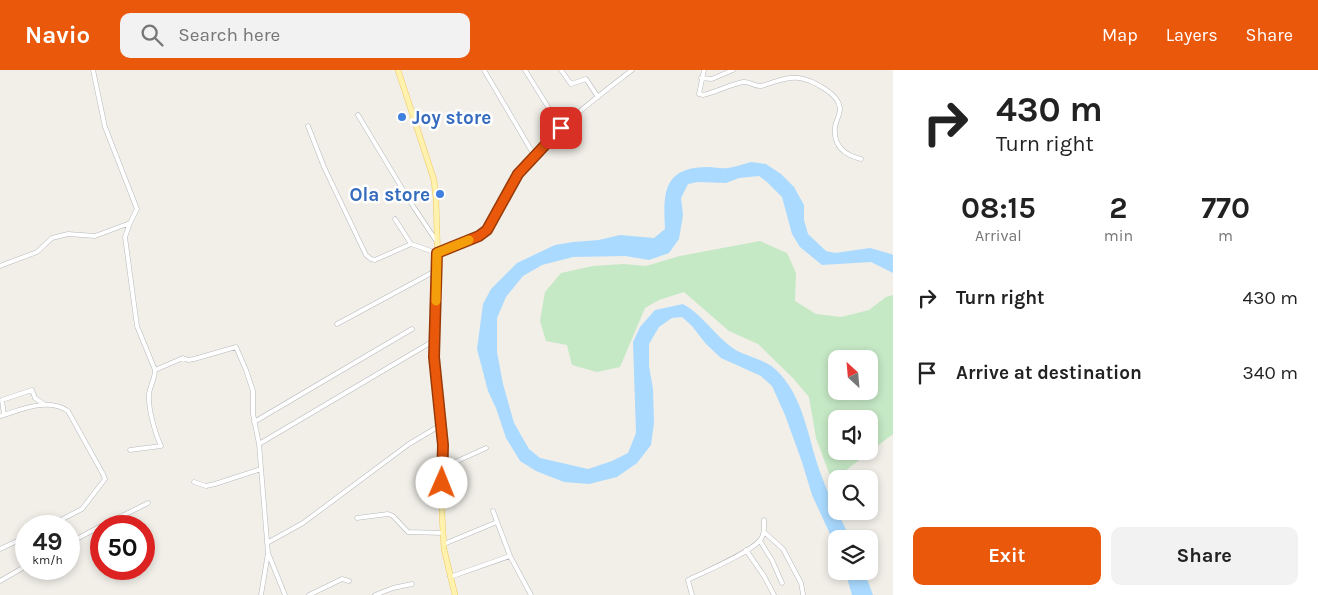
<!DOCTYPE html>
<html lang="en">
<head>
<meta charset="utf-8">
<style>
	:root { --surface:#fff; --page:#f2f2f2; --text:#222; --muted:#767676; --accent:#ea580c }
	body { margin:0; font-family:Karla,sans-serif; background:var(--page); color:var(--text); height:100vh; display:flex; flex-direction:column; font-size:19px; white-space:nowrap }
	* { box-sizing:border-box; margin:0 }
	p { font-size:16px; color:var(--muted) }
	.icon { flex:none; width:28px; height:28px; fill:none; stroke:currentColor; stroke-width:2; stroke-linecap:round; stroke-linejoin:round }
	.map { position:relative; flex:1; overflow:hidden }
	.panel { display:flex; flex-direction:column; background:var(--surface); width:425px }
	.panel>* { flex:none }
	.top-card { background:#fff; color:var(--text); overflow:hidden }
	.needle { width:32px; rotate:334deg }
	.controls { position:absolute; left:828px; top:280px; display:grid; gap:10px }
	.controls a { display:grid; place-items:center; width:50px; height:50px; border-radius:10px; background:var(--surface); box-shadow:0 2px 8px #0003; font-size:25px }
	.speed { position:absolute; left:15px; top:445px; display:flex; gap:10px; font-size:25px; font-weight:700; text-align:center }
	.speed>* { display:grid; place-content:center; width:65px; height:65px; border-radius:50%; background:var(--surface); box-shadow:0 2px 8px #0003; line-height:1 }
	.speed small { font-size:12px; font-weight:400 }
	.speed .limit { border:8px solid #d22; background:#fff; color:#111 }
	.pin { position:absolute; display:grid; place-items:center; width:42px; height:42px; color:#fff; margin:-21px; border-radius:10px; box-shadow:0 2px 8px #0006 }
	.me { position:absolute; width:55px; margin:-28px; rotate:1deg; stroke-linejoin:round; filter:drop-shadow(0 0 4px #0008) }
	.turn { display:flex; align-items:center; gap:18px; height:105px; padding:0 20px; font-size:22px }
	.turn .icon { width:65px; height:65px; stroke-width:2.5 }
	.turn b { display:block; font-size:35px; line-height:42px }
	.eta { display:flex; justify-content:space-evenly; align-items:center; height:85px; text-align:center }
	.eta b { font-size:30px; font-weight:700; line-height:35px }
	.button { display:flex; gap:10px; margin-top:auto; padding:10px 20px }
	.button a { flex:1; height:58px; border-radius:10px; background:var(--accent); color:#fff; font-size:20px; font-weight:700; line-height:58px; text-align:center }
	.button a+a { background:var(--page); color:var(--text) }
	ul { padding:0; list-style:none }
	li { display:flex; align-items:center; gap:15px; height:75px; padding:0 20px }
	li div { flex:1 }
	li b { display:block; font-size:19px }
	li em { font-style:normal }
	header { display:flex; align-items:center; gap:30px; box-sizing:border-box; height:70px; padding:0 25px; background:var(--accent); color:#fff }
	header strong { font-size:24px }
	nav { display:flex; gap:28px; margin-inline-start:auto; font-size:18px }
	.search { width:350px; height:45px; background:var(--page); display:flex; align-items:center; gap:12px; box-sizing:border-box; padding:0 18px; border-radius:10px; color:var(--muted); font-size:19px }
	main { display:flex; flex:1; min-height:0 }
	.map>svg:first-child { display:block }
	.green { fill:#c5e8c5; fill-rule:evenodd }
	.water { fill:#aadaff }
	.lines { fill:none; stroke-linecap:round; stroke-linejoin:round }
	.minor-casing { stroke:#b5b8bc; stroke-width:5 }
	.major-casing { stroke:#f2c960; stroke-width:6 }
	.minor { stroke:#fff; stroke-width:4 }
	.major { stroke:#fff2af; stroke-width:5 }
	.route-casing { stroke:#983908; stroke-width:12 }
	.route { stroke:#ea580c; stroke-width:9 }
	.slow { stroke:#f59e0b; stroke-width:9 }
	.shop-dot { fill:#3f7fe0; stroke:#fff; stroke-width:2 }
	.labels { text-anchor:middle; stroke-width:5; stroke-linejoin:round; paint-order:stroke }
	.shop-label { font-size:19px; font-weight:bold; fill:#366cbe; stroke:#fff; text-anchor:start }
</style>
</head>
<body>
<header>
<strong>Navio</strong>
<div class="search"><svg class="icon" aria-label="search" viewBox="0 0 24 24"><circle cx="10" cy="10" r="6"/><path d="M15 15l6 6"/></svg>Search here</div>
<nav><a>Map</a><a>Layers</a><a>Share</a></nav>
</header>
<main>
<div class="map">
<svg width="893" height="525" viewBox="0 0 893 525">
	<rect width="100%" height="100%" fill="#f1efe8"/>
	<path class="green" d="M760,171L787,183L796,203L795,231L816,244L841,247L869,240L886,227L893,225V364L832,411L816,368L809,327L793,308L758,274L729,261L684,222L659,230L645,238L620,297L597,302L572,295L567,275L546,271L540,251L545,222L561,203L593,196L624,194L646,196L680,186ZM836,289H869V321H836ZM836,349H869V381H836Z"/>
	<path class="water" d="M751,92L766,94L781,104L794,117L804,135V150L808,164L826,181L835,183L870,178L891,184L893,185V203L871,192L822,195L800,177L792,164L782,127L767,112L759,106L739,108L726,113L698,112L688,114L681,128L683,145L679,169L669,183L649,190L625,186L573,187L542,195L523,206L506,227L497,248V282L503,314L514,353L529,379L540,388L588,399L612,391L628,383L636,363L633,272L640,257L655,240L683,234C703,245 715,266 734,279C747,287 764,289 775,299C805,326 808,372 822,407C830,430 841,447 850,469H836V477L812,425L802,392L785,345L772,316L761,306L721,288L706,274L692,256L682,247L672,248L659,257L649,274V296L653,319L654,353L651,375L637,393L617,407L589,414L564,412L536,401L520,391L506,368L496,338L488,321L477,279L483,234L491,219L517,193L555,175L573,172L599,170L620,165L654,168L665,159C663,123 663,97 708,97C714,97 721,99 728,98C735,97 743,94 751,92Z
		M845,501H864L873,525H852Z"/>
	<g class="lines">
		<defs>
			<path id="minor" d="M484,0L534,85
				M525,0L561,58
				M561,0L571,14L586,9L598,27
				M704,0L699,24L703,25C716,22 729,15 743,12C750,11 755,17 761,16C773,13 786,6 799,8C812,10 840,24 840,39C840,44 836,51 835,57C833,76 844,85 861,89
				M701,8L712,9L733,0
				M358,45L409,130L437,172
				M308,56L324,97L366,185L371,189L375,190L411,174
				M395,149L411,174L437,183L479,166L487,160C497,142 506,120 519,103C549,63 592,31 632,0
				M130,153L125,167L137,256L155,300
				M0,196L37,182L52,168L68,164L95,166L130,153L137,139L105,57L93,0
				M337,254L437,200
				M4,345L2,330L32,320L35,328L44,334
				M0,346C21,340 48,327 68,341L103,404L105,409L82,439L49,456
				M254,352L412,259
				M130,380L161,376C155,363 148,339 149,324C150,316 155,309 155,300L183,288L188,290L194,289L236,277L246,300L253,321V344L259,374
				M442,398L486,378
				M194,412L206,416L215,414L261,399
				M493,441L510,486L531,525
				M357,448L388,444L393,446L408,462L443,463
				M102,456L148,433
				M764,462L783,479L801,513L803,524
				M760,471L772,490L782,513
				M69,473L101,456
				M267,473L303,453L409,374L441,355
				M444,474L497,452
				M0,479L26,467
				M746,480L764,506L774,525
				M450,507L510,486
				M0,511L26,496
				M261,525L268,483
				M285,525L268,483L259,374L435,270
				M309,525L342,509L349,511
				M375,525L393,518L412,514
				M692,525L688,510C704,502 752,482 761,469C765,463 764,457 764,450"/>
			<path id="major" d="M398,0L434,110L436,129L438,196L434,287L443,375L442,444L444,479L455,525"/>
		</defs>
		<use href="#minor" class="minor-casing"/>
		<use href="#major" class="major-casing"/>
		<use href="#minor" class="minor"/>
		<use href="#major" class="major"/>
	</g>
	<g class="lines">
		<defs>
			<path id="route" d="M442,413L443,375L434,287L437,183L479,166L487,160L518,104L561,58"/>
		</defs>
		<use href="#route" class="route-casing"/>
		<use href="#route" class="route"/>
		<path class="slow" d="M436,231L437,183L469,170"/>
	</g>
	<g class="shop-dot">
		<circle cx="402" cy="47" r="5"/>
		<circle cx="440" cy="124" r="5"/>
	</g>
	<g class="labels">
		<g class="shop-label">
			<text x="412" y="54">Joy store</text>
			<text x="430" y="131" text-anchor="end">Ola store</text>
		</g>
	</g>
</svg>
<div class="controls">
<a><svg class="needle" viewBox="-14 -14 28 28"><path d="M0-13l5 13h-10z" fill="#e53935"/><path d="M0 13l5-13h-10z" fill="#767676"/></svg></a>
<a><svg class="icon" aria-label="sound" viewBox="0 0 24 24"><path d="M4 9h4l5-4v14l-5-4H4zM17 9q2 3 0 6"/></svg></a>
<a><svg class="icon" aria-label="search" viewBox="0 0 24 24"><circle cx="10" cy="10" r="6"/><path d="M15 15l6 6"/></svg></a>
<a><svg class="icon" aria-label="layers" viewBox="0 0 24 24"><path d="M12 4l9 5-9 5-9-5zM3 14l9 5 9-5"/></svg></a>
</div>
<div class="speed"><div>49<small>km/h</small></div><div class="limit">50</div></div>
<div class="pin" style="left:561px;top:58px;background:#d93025"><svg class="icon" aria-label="arrive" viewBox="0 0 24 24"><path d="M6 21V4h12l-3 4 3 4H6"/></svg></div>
<svg class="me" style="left:442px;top:413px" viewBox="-20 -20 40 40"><circle r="19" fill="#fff"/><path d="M0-13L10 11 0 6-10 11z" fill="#ea580c"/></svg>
</div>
<section class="panel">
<div class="top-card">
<div class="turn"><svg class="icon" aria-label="right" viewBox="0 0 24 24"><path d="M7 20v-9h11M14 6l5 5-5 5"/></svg><div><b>430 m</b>Turn right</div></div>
</div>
<div class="eta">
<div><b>08:15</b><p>Arrival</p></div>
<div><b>2</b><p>min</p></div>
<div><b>770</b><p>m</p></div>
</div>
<ul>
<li><svg class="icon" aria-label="right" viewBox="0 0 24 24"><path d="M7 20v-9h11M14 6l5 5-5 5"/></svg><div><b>Turn right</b></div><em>430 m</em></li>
<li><svg class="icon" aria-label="arrive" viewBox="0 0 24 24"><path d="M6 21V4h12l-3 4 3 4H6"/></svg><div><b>Arrive at destination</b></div><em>340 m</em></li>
</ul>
<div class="button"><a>Exit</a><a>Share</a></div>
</section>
</main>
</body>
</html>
